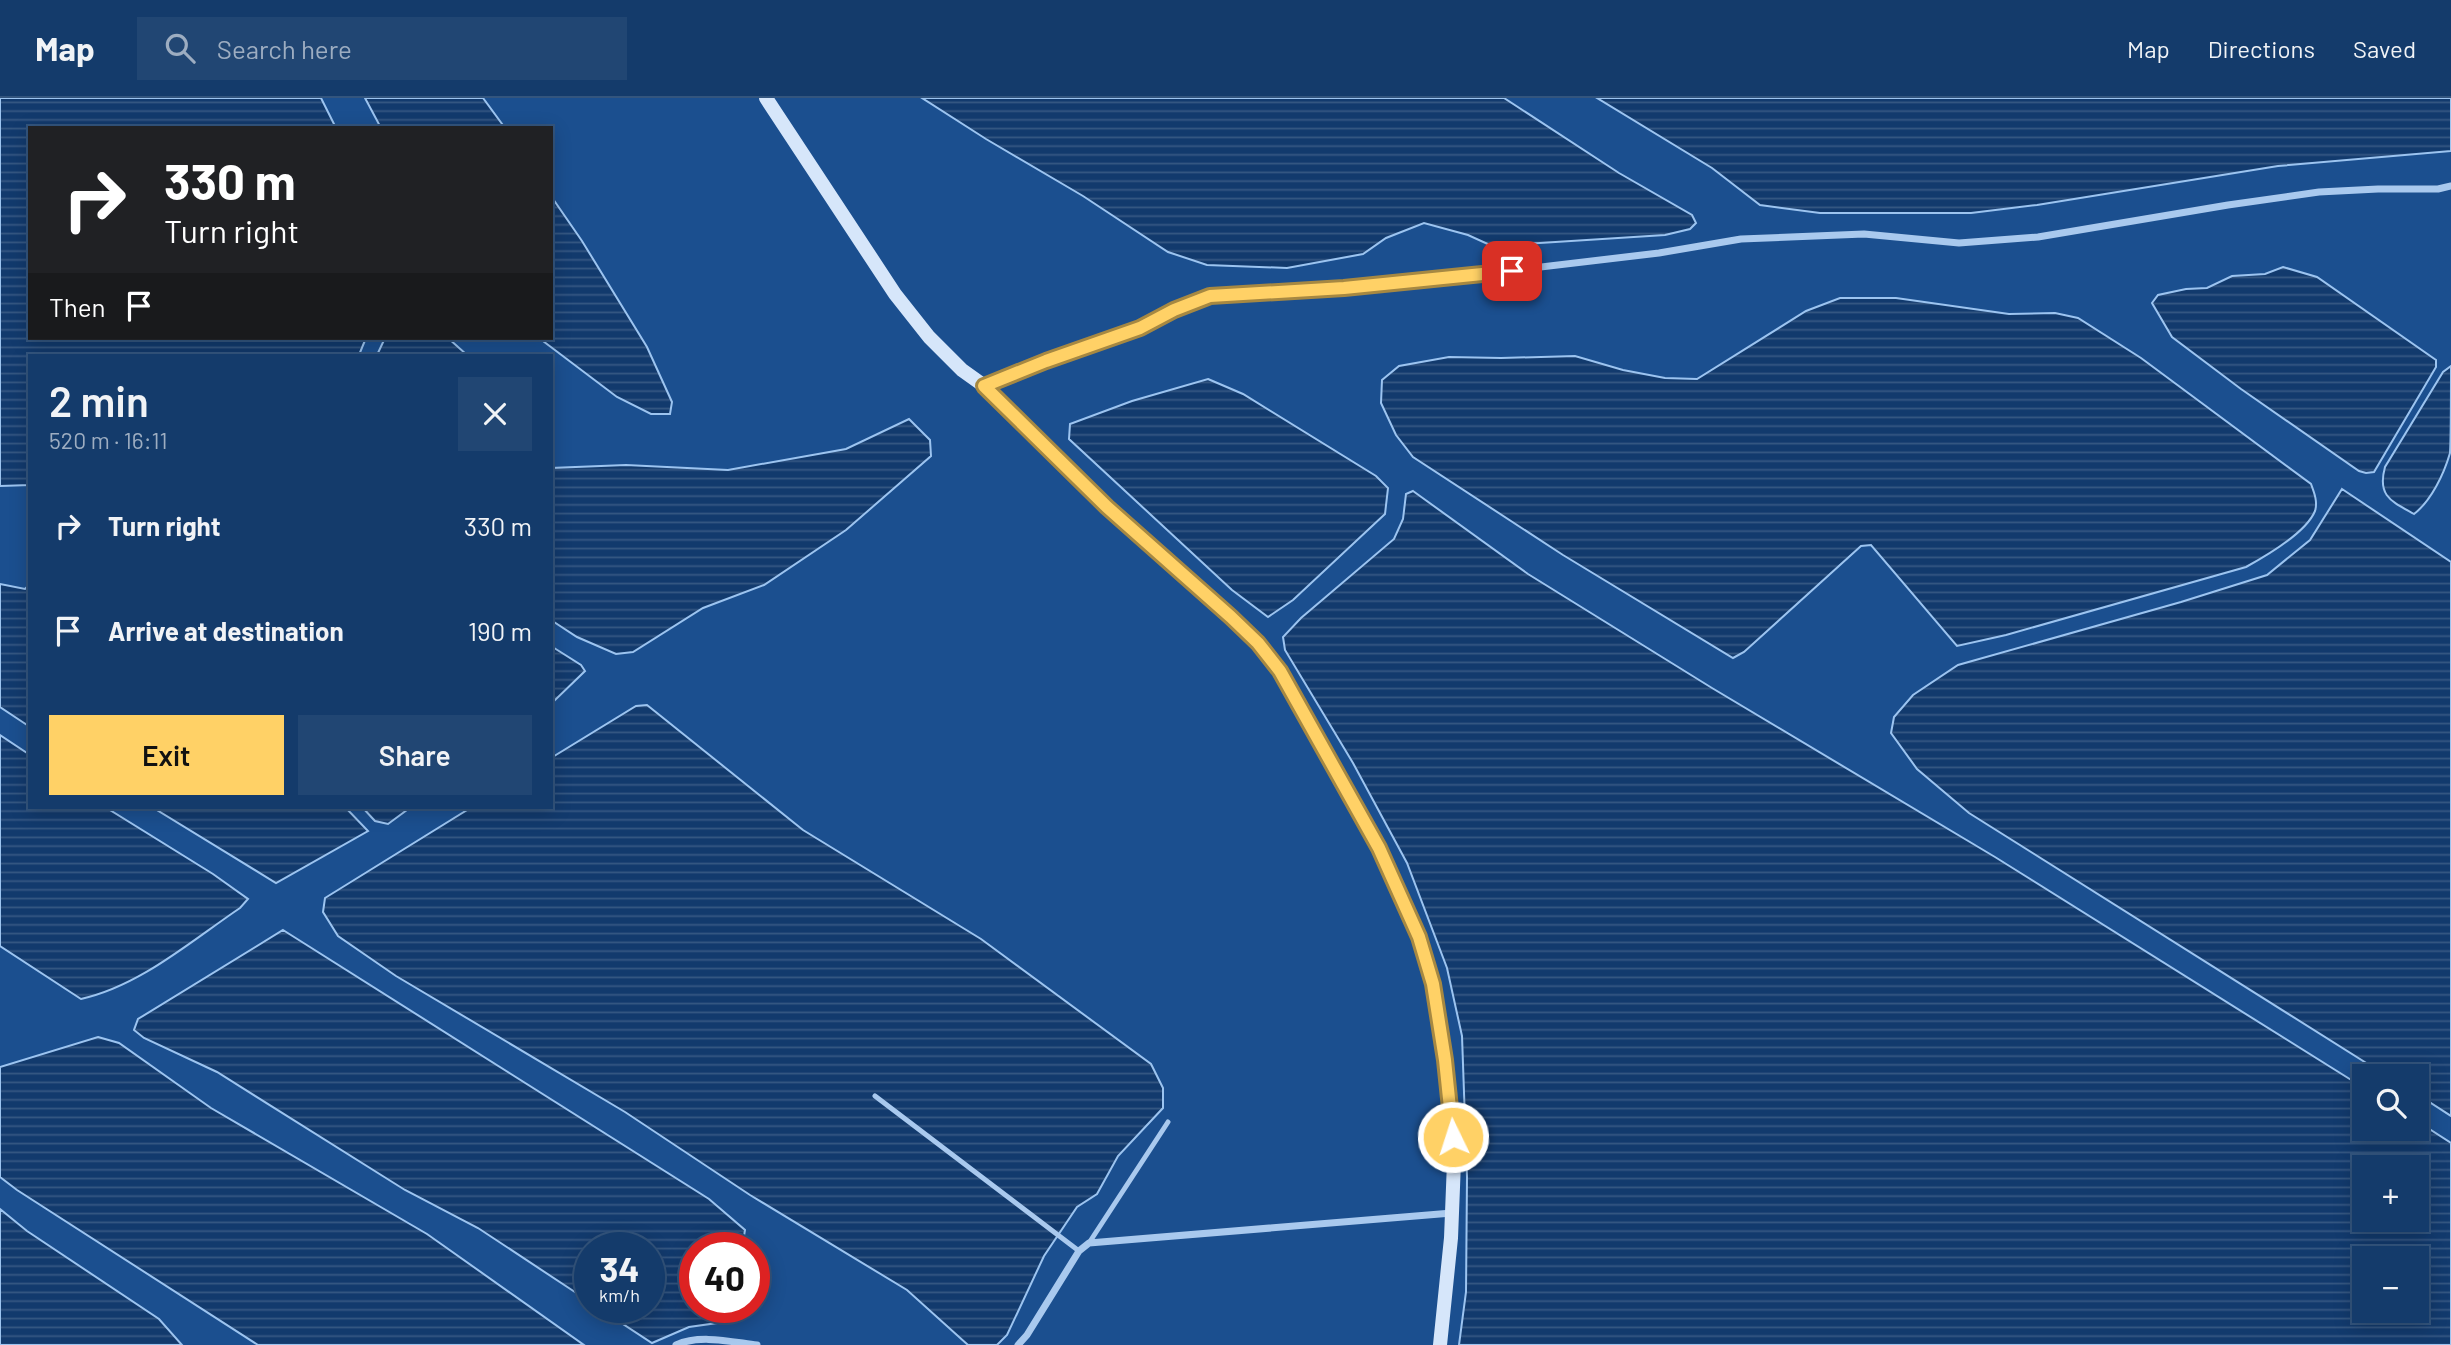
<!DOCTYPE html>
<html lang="en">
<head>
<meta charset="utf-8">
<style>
	:root { --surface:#143b6b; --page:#214673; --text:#f1f3f6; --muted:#9dadc1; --line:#33557e; --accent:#ffd166 }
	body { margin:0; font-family:Barlow,sans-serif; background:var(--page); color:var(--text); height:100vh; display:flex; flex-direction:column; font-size:26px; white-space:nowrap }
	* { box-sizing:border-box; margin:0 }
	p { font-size:23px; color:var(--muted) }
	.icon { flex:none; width:38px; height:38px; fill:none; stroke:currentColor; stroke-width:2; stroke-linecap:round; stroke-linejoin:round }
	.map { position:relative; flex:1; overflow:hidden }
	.details { position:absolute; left:28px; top:256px; width:525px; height:455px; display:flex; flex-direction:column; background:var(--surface); border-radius:0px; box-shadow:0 4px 18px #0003,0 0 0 2px var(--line) }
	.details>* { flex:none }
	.guide { position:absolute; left:28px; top:28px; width:525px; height:214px; border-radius:0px; box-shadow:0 4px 18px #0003,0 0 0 2px var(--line); background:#202124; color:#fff; overflow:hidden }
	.buttons { position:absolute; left:2352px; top:966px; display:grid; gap:14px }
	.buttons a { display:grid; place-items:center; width:77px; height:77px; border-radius:0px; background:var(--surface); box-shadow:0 4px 18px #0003,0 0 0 2px var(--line); font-size:35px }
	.speed { position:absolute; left:574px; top:1134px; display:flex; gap:14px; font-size:35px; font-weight:700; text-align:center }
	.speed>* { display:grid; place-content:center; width:91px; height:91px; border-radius:50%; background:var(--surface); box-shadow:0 4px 18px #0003,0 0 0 2px var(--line); line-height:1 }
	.speed small { font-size:18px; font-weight:400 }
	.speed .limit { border:10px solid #d22; background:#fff; color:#111 }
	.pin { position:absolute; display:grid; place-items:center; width:60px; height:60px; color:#fff; margin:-30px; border-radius:14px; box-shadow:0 4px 10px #0006 }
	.me { position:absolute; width:77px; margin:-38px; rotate:356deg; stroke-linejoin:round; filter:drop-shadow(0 0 5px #0008) }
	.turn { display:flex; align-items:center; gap:24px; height:147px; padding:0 21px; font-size:32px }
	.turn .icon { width:91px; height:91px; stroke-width:2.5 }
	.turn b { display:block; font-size:49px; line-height:60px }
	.then { display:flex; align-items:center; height:66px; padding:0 21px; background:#0003; gap:14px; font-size:26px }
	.round { display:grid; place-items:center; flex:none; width:74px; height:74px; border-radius:0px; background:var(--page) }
	.summary { display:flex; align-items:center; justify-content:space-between; height:119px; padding:0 21px }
	h1 { font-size:42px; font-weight:600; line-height:52px }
	.action { display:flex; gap:14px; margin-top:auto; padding:14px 21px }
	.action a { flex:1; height:80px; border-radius:0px; background:var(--accent); color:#111; font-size:28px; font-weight:600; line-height:80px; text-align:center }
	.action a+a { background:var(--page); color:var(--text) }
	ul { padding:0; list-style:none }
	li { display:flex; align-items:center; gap:21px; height:105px; padding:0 21px }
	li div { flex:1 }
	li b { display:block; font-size:26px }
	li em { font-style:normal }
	header { display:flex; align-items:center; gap:42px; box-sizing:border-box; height:98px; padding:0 35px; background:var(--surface); border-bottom:2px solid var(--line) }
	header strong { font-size:33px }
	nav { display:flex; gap:38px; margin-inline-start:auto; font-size:24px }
	.search { width:490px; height:63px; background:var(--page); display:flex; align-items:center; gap:18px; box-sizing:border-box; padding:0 24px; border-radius:0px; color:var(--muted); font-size:26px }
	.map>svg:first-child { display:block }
	.water { fill:url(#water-rules); stroke:#9cc4f0; stroke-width:2; fill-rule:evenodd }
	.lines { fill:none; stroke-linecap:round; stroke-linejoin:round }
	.lane { stroke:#a9c9ee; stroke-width:5 }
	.street { stroke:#a9c9ee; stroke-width:7 }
	.secondary { stroke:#d6e6fa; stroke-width:14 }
	.route-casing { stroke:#a68842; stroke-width:18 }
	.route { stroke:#ffd166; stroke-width:12 }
</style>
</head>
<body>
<header>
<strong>Map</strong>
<div class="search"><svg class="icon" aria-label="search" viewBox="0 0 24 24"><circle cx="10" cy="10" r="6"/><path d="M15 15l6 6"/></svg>Search here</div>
<nav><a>Map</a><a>Directions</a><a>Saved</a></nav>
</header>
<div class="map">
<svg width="2451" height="1247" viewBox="0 0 2451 1247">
	<defs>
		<pattern id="water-rules" width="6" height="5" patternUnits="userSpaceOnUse" patternTransform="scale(1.75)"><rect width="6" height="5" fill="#123a6d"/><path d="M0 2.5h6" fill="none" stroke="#365883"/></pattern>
	</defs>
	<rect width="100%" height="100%" fill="#1b4f8f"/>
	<path class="water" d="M0,0H321L336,30H30V240H366L359,257H30V387L0,388Z
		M365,0H483L505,30H381Z
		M922,0H1504L1619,75L1692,117L1696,125L1690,131L1665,137L1492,148L1468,137L1424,125L1386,140L1363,156L1287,170L1207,167L1168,154L1083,98L986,41Z
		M1597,0H2451V53L2278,68L2037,107L1971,115H1820L1760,107L1712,70Z
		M551,98L582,143L647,249L672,304L670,316H651L617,299L539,240H551Z
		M2283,169L2317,179L2436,262V269L2374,374L2366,375L2359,373L2241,291L2172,239L2152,205L2158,197L2186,191L2207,190L2232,178L2265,176Z
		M1840,200H1896L2009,216L2055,215L2078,220L2141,260L2311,386C2314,394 2318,404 2315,413C2306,435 2266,458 2246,469L2006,537L1957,548L1871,447L1861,448L1744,554L1733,560L1563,457L1413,359L1396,337L1381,305L1382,282L1399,268L1449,259L1501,260L1575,258L1623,272L1665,280L1697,281L1806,213Z
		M385,240H448L467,257H377Z
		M2451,268C2451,288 2451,339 2450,355C2444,376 2431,403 2414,416C2391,403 2377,398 2385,369L2443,274Z
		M1208,281L1243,296L1376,378L1388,390L1385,416L1293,502L1268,519L1232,492L1069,341L1070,326L1132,303Z
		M909,321L930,342L931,358L846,432L764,487L703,510L633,554L616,556L577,539L551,522V370L626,367L728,372L846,351Z
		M2342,391L2451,464V1018L2417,996V978H2387L1969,715L1917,671L1891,635L1894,619L1913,597L1958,567L2181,504L2267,477L2310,442Z
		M1413,393L1528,476L1712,590L1995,759L2364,990V1031H2417V1023L2451,1045V1247H1459L1466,1194L1467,1079L1462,938L1447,870L1407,765L1353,665L1285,552L1283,539L1301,520L1394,441L1403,421L1406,396ZM2364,1069H2417V1122H2364ZM2364,1160H2417V1213H2364Z
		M0,486L25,491L30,486V629L0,609Z
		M551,548L581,567L585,573L551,606Z
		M647,607L803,732L981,841L1151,966L1163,990V1010L1118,1058L1097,1096L1077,1109L1044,1158L1007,1237L997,1247H968L907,1192L750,1097L625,1014L396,878L338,838L323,814L325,800L472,709H551V660L636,608Z
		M0,637L30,657V709H105L213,776L248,801L240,810C191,843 140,888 81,901L0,848Z
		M152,709H345L368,733L276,785Z
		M362,709H411L388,726L375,723Z
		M283,832L709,1101L745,1132L742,1150H695V1209H721L717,1225L689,1229L652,1245L597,1209H649V1150H590V1204L478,1130L405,1092L217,974L144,940L134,932L138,921Z
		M98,939L119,945L211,1010L427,1136L584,1247H258L17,1092L0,1079V969Z
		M0,1111L27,1133L159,1221L182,1247H0Z"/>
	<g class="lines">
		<path class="lane" d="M875,998L1079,1153
			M1089,1145L1168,1024"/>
		<path class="street" d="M983,287L1140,231L1174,212L1210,198L1423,183L1659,155L1741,141L1864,136L1959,145L2038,139L2228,107L2319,94L2378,91H2438L2451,88
			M676,1247C700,1236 732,1244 757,1247
			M1018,1247L1027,1237L1079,1153L1089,1145L1452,1115"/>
		<path class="secondary" d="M766,0L895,196L929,239L962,272L983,287L1022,324L1107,409L1258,545L1280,573L1379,750L1419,839L1433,885L1452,1014L1454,1064L1451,1140L1440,1247"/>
	</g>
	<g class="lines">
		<defs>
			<path id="route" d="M1453,1039L1445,962L1433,886L1419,839L1379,750L1280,573L1258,545L1231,519L1107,409L984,288L1046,263L1140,230L1174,212L1210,198L1344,190L1512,173"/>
		</defs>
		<use href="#route" class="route-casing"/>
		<use href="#route" class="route"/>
	</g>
</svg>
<div class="buttons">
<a><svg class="icon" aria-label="search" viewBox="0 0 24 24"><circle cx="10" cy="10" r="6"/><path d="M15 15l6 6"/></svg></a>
<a>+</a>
<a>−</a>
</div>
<div class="speed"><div>34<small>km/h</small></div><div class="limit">40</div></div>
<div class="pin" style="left:1512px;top:173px;background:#d93025"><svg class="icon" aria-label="arrive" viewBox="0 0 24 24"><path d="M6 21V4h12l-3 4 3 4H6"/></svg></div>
<svg class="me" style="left:1453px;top:1039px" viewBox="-20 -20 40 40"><circle r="17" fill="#ffd166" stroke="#fff" stroke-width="3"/><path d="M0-11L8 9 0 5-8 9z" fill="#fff"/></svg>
<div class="guide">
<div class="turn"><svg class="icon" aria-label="right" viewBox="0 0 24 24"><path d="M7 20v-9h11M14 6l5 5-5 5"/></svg><div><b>330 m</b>Turn right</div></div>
<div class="then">Then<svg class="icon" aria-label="arrive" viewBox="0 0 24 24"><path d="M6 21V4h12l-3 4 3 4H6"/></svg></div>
</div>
<section class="details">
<div class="summary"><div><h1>2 min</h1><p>520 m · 16:11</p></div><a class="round"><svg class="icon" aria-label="close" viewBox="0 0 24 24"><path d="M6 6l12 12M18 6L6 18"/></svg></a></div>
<ul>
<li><svg class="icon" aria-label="right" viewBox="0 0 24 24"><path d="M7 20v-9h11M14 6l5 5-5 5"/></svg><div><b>Turn right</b></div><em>330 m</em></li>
<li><svg class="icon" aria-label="arrive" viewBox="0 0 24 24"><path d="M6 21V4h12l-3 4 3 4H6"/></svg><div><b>Arrive at destination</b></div><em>190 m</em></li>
</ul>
<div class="action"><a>Exit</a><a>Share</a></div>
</section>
</div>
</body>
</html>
